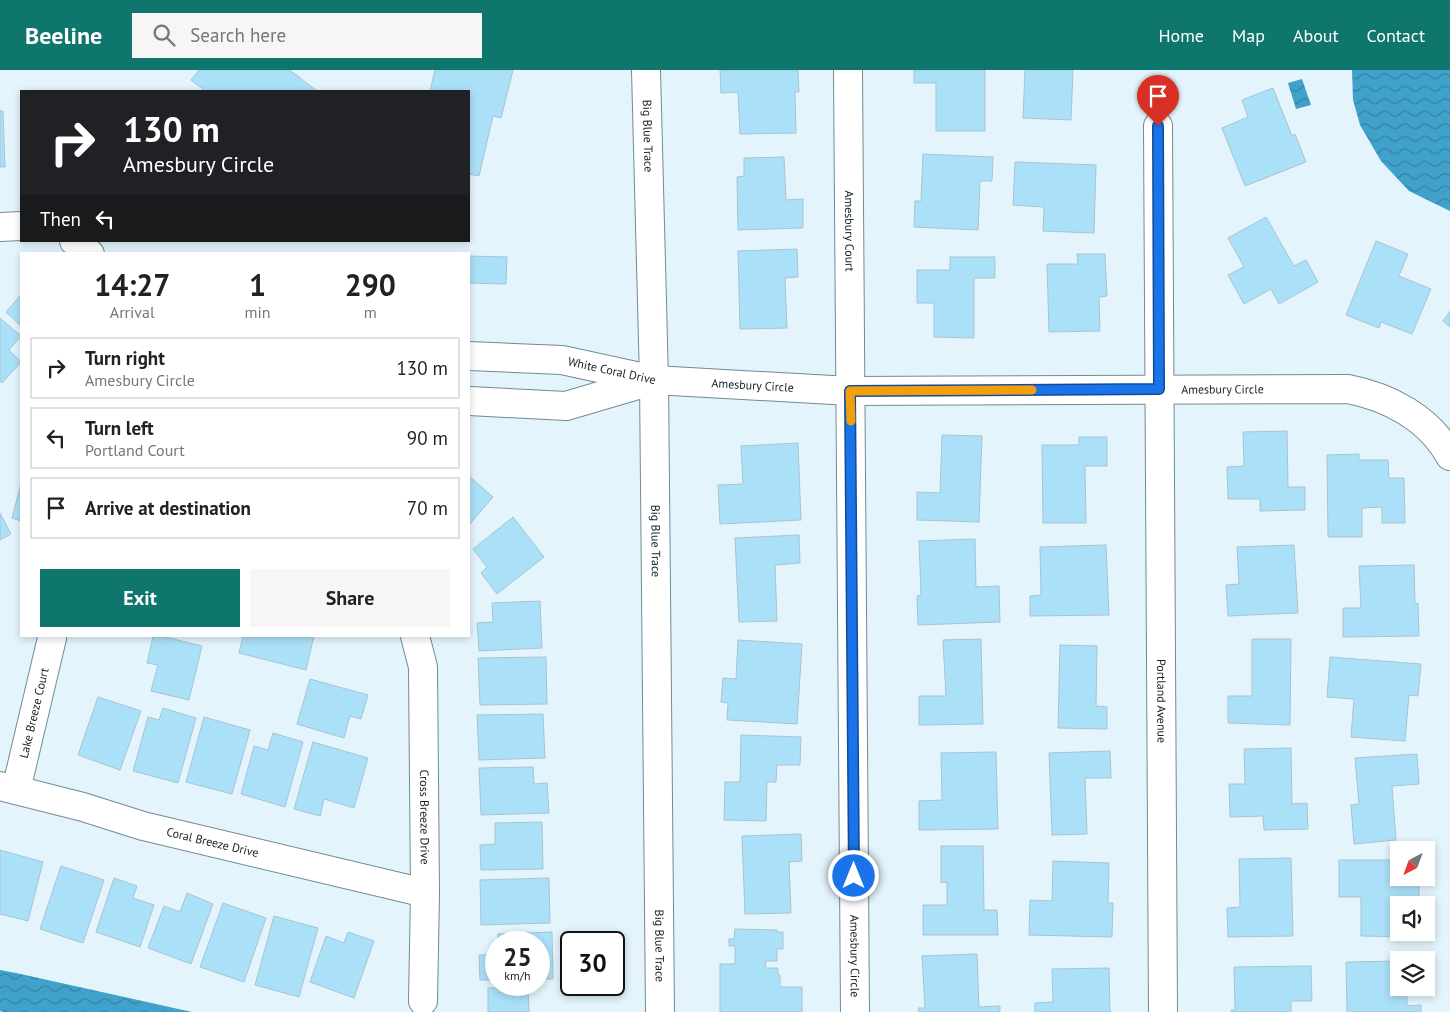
<!DOCTYPE html>
<html lang="en">
<head>
<meta charset="utf-8">
<style>
	:root { --surface:#fff; --page:#f6f6f6; --text:#222; --muted:#767676; --line:#e0e0e0; --accent:#0f766e }
	body { margin:0; font-family:"PT Sans",sans-serif; background:var(--page); color:var(--text); height:100vh; display:flex; flex-direction:column; font-size:19px; white-space:nowrap }
	* { box-sizing:border-box; margin:0 }
	p { font-size:16px; color:var(--muted) }
	.icon { flex:none; width:28px; height:28px; fill:none; stroke:currentColor; stroke-width:2; stroke-linecap:round; stroke-linejoin:round }
	.map { position:relative; flex:1; overflow:hidden }
	.drawer { position:absolute; left:20px; top:182px; width:450px; height:385px; display:flex; flex-direction:column; background:var(--surface); border-radius:0px; box-shadow:0 2px 8px #0003 }
	.drawer>* { flex:none }
	.hud { position:absolute; left:20px; top:20px; width:450px; height:152px; border-radius:0px; box-shadow:0 2px 8px #0003; background:#202124; color:#fff; overflow:hidden }
	.needle { width:32px; rotate:221deg }
	.tools { position:absolute; left:1390px; top:771px; display:grid; gap:10px }
	.tools a { display:grid; place-items:center; width:45px; height:45px; border-radius:0px; background:var(--surface); box-shadow:0 2px 8px #0003; font-size:25px }
	.speed { position:absolute; left:485px; top:861px; display:flex; gap:10px; font-size:25px; font-weight:700; text-align:center }
	.speed>* { display:grid; place-content:center; width:65px; height:65px; border-radius:50%; background:var(--surface); box-shadow:0 2px 8px #0003; line-height:1 }
	.speed small { font-size:12px; font-weight:400 }
	.speed .limit { border:2px solid #111; border-radius:8px; background:#fff; color:#111 }
	.pin { position:absolute; display:grid; place-items:center; width:42px; height:42px; color:#fff; margin:-51px -21px; border-radius:50% 50% 50% 0; rotate:-45deg; box-shadow:0 0 5px #0007 }
	.pin .icon { rotate:45deg }
	.me { position:absolute; width:55px; margin:-28px; rotate:0deg; stroke-linejoin:round; filter:drop-shadow(0 0 4px #0008) }
	.turn { display:flex; align-items:center; gap:18px; height:105px; padding:0 20px; font-size:22px }
	.turn .icon { width:65px; height:65px; stroke-width:2.5 }
	.turn b { display:block; font-size:35px; line-height:42px }
	.then { display:flex; align-items:center; height:48px; padding:0 20px; background:#0003; gap:10px; font-size:19px }
	.eta { display:flex; justify-content:space-evenly; align-items:center; height:85px; text-align:center }
	.eta b { font-size:30px; font-weight:600; line-height:35px }
	.action { display:flex; gap:10px; margin-top:auto; padding:10px 20px }
	.action a { flex:1; height:58px; border-radius:0px; background:var(--accent); color:#fff; font-size:20px; font-weight:600; line-height:58px; text-align:center }
	.action a+a { background:var(--page); color:var(--text) }
	ul { padding:0; list-style:none }
	li { display:flex; align-items:center; gap:15px; height:62px; margin:0 10px 8px; padding:0 10px; border:2px solid var(--line); border-radius:0px }
	li div { flex:1 }
	li b { display:block; font-size:19px }
	li em { font-style:normal }
	header { display:flex; align-items:center; gap:30px; box-sizing:border-box; height:70px; padding:0 25px; background:var(--accent); color:#fff }
	header strong { font-size:24px }
	nav { display:flex; gap:28px; margin-inline-start:auto; font-size:18px }
	.search { width:350px; height:45px; background:var(--page); display:flex; align-items:center; gap:12px; box-sizing:border-box; padding:0 18px; border-radius:0px; color:var(--muted); font-size:19px }
	.map>svg:first-child { display:block }
	.water { fill:url(#water-waves) }
	.building { fill:#abe0f9; stroke:#a9c3d0 }
	.lines { fill:none; stroke-linecap:round; stroke-linejoin:round }
	.minor-casing { stroke:#728a96; stroke-width:30 }
	.minor { stroke:#fff; stroke-width:28 }
	.route-casing { stroke:#114b97; stroke-width:12 }
	.route { stroke:#1a73e8; stroke-width:9 }
	.slow { stroke:#f59e0b; stroke-width:9 }
	.labels { text-anchor:middle; stroke-width:5; stroke-linejoin:round; paint-order:stroke }
	.street-label { font-size:12px; fill:#151f24; stroke:#fefefe }
</style>
</head>
<body>
<header>
<strong>Beeline</strong>
<div class="search"><svg class="icon" aria-label="search" viewBox="0 0 24 24"><circle cx="10" cy="10" r="6"/><path d="M15 15l6 6"/></svg>Search here</div>
<nav><a>Home</a><a>Map</a><a>About</a><a>Contact</a></nav>
</header>
<div class="map">
<svg width="1450" height="942" viewBox="0 0 1450 942">
	<defs>
		<pattern id="water-waves" width="16" height="10" patternUnits="userSpaceOnUse" patternTransform="scale(1.25)"><rect width="16" height="10" fill="#40a2ca"/><path d="M0 5q4-4 8 0t8 0" fill="none" stroke="#3483a4"/></pattern>
	</defs>
	<rect width="100%" height="100%" fill="#e4f4fc"/>
	<path class="water" d="M1352,0H1450V141L1409,121L1381,91L1360,55L1353,30Z
		M1302,9L1311,35L1296,39L1288,13Z
		M0,900L16,903L192,942H3L0,941Z"/>
	<path class="building" d="M199,0H290L317,21H205L191,10Z
		M435,0H513L501,48L493,46L479,106L469,104V21H430Z
		M720,0H798L799,22H795L796,63L740,64L738,22L721,23Z
		M914,0H985V61H936V13H914Z
		M1025,0H1073L1071,50L1023,48Z
		M1273,18L1292,66L1295,64L1306,92L1245,116L1222,58L1248,47L1242,30Z
		M0,41H3L5,97H0Z
		M923,84L993,87L992,111H980L978,160L914,157L915,131H921Z
		M784,87L786,130L803,129V158L738,160L737,107L744,106V88Z
		M1015,92L1096,95L1094,163L1043,161L1044,137L1013,135Z
		M1266,147L1294,196L1306,190L1318,212L1279,234L1271,219L1244,234L1228,205L1244,197L1228,168Z
		M1376,171L1408,184L1399,206L1431,219L1412,264L1381,252L1379,258L1346,245Z
		M797,179L798,207L785,208L787,258L740,259L738,181Z
		M1077,184H1105L1107,226L1099,227L1100,261L1049,262L1047,194H1078Z
		M469,186L507,187L506,214L469,213Z
		M950,187H995V208H974V268L934,267V233H917V200H950Z
		M21,225V256L6,242Z
		M1450,241V257L1443,251Z
		M0,248L21,266L9,280L21,292L2,313L0,311Z
		M1287,361L1288,417H1305V440L1260,441V429H1228L1227,397L1244,396L1243,362Z
		M942,365L982,366L979,452L917,450V422L940,423Z
		M1079,367H1107V396H1085L1086,453H1043L1042,375H1079Z
		M798,373L801,450L720,454L718,415L743,414L741,376Z
		M1359,384V390H1388L1389,408H1404L1405,453H1382V437L1362,438V467H1328L1327,385Z
		M469,406L493,427L469,455Z
		M21,413V451L12,448Z
		M0,443L11,464L0,470Z
		M513,447L544,487L497,524L481,503L487,497L473,479Z
		M799,465L800,493L775,495L777,551L739,552L735,468Z
		M975,469L976,517L999,516L1000,552L918,555L917,526L921,525L919,471Z
		M1106,475L1109,545L1030,546V526L1041,525L1040,477Z
		M1294,475L1298,543L1228,546L1226,515L1239,514L1237,477Z
		M1414,495L1415,534L1418,533L1419,566L1343,567V538H1361L1359,496Z
		M540,531L542,578L479,581L477,553L493,552L492,533Z
		M153,566H161L202,576L189,630L151,621L158,595L147,593Z
		M243,566H314L306,600L239,583Z
		M981,569L983,654L919,655V626H946L943,570Z
		M1252,569H1291L1290,655L1228,653V626H1252Z
		M738,570L802,574L797,654L727,650L728,633L721,632L723,608L736,609Z
		M1060,575L1097,576L1096,636L1107,637V659L1058,658Z
		M546,587L547,634L480,635L478,588Z
		M1330,587L1421,594L1418,626L1409,625L1405,671L1351,667L1354,629L1327,627Z
		M310,609L368,625L361,649L350,646L344,668L297,654Z
		M98,627L141,641L120,700L78,685Z
		M163,638L196,648L178,713L133,701L148,647L159,650Z
		M543,644L545,688L479,690L477,645Z
		M204,647L250,660L232,724L186,712Z
		M273,663L303,672L285,737L241,724L254,676L268,680Z
		M741,665L801,667L800,695H777L776,712H767L766,751L724,750L725,712H740Z
		M313,672L368,688L354,738L324,729L320,746L294,739Z
		M1291,678L1292,734L1307,733L1308,759L1264,760L1263,746L1230,747L1229,714H1245L1244,679Z
		M1110,681L1111,708H1085L1087,764L1052,765L1049,683Z
		M996,682L998,759L919,760V731L942,730L941,683Z
		M1417,684L1419,714L1392,716L1396,770L1354,774L1351,735L1359,734L1355,688Z
		M533,697L534,714L547,713L549,743L481,745L479,698Z
		M542,752L543,799L481,800L480,775L495,774V753Z
		M801,764L802,791L789,792L791,843L745,844L742,766Z
		M941,776H983L984,840H997L998,865H923V835H947V812L941,813Z
		M0,780L43,792L28,851L0,844Z
		M1291,788L1293,866L1228,867L1227,838L1240,837L1239,789Z
		M1339,790H1399V808H1419V835H1399V862H1419V867L1361,866V827H1339Z
		M1053,791L1109,793L1108,833H1113L1112,867L1029,865L1030,830L1052,831Z
		M61,796L104,810L83,873L40,859Z
		M114,808L137,816L133,828L154,835L140,877L96,862Z
		M549,808L550,853L481,855L480,810Z
		M187,823L213,834L191,894L148,878L164,836L180,842Z
		M223,833L266,848L244,912L200,897Z
		M274,846L318,858L299,927L255,915Z
		M735,859L777,860V862H783V879H777V891H766L765,898H778V905H780V917H802V942H720V894H735V876H729V869H734Z
		M348,862L374,871L354,928L310,912L326,866L344,873Z
		M552,862L553,909H539V872H498V864Z
		M977,884L979,937L1000,936V942H919L918,938H925L922,886Z
		M479,885H496V910H480Z
		M1399,891V918H1407V936L1421,935V942H1347L1346,892Z
		M1311,896L1312,931H1291V942H1231V940H1235L1234,897Z
		M1109,898L1110,942H1035V933L1053,932L1052,899Z
		M488,918H528L529,942H488Z"/>
	<g class="lines">
		<defs>
			<g id="minor">
				<path id="s1" d="M646,0L654,310L660,942"/>
				<path id="s2" d="M848,0L855,942"/>
				<path id="s3" d="M1158,56L1163,942"/>
				<path d="M0,157L21,156"/>
				<path d="M74,171L90,184"/>
				<path id="s4" d="M469,286L562,290L654,310L850,321L1348,319C1389,327 1429,348 1450,386"/>
				<path d="M469,331L566,336L651,311"/>
				<path id="s5" d="M415,566L423,597L425,823L423,931"/>
				<path id="s6" d="M0,716L83,737L143,756L425,823"/>
				<path id="s7" d="M16,720L52,568"/>
			</g>
		</defs>
		<use href="#minor" class="minor-casing"/>
		<use href="#minor" class="minor"/>
	</g>
	<g class="lines">
		<defs>
			<path id="route" d="M854,806L850,321L1159,319L1158,56"/>
		</defs>
		<use href="#route" class="route-casing"/>
		<use href="#route" class="route"/>
		<path class="slow" d="M851,351L850,321L1032,320"/>
	</g>
	<g class="labels">
		<g class="street-label">
			<text dy="4" stroke="none"><textPath href="#s1" startOffset="66">Big Blue Trace</textPath></text>
			<text dy="4" stroke="none"><textPath href="#s2" startOffset="161">Amesbury Court</textPath></text>
			<text dy="4" stroke="none"><textPath href="#s4" startOffset="144">White Coral Drive</textPath></text>
			<text dy="4" stroke="none"><textPath href="#s4" startOffset="286">Amesbury Circle</textPath></text>
			<text dy="4" stroke="none"><textPath href="#s4" startOffset="756">Amesbury Circle</textPath></text>
			<text dy="4" stroke="none"><textPath href="#s1" startOffset="471">Big Blue Trace</textPath></text>
			<text dy="4" stroke="none"><textPath href="#s3" startOffset="575">Portland Avenue</textPath></text>
			<text dy="4" stroke="none"><textPath href="#s7" startOffset="79">Lake Breeze Court</textPath></text>
			<text dy="4" stroke="none"><textPath href="#s5" startOffset="182">Cross Breeze Drive</textPath></text>
			<text dy="4" stroke="none"><textPath href="#s6" startOffset="220">Coral Breeze Drive</textPath></text>
			<text dy="4" stroke="none"><textPath href="#s1" startOffset="876">Big Blue Trace</textPath></text>
			<text dy="4" stroke="none"><textPath href="#s2" startOffset="886">Amesbury Circle</textPath></text>
		</g>
	</g>
</svg>
<div class="tools">
<a><svg class="needle" viewBox="-14 -14 28 28"><path d="M0-13l5 13h-10z" fill="#e53935"/><path d="M0 13l5-13h-10z" fill="#767676"/></svg></a>
<a><svg class="icon" aria-label="sound" viewBox="0 0 24 24"><path d="M4 9h4l5-4v14l-5-4H4zM17 9q2 3 0 6"/></svg></a>
<a><svg class="icon" aria-label="layers" viewBox="0 0 24 24"><path d="M12 4l9 5-9 5-9-5zM3 14l9 5 9-5"/></svg></a>
</div>
<div class="speed"><div>25<small>km/h</small></div><div class="limit">30</div></div>
<div class="pin" style="left:1158px;top:56px;background:#d93025"><svg class="icon" aria-label="arrive" viewBox="0 0 24 24"><path d="M6 21V4h12l-3 4 3 4H6"/></svg></div>
<svg class="me" style="left:854px;top:806px" viewBox="-20 -20 40 40"><circle r="17" fill="#1a73e8" stroke="#fff" stroke-width="3"/><path d="M0-11L8 9 0 5-8 9z" fill="#fff"/></svg>
<div class="hud">
<div class="turn"><svg class="icon" aria-label="right" viewBox="0 0 24 24"><path d="M7 20v-9h11M14 6l5 5-5 5"/></svg><div><b>130 m</b>Amesbury Circle</div></div>
<div class="then">Then<svg class="icon" aria-label="left" viewBox="0 0 24 24"><path d="M17 20v-9H6M10 6l-5 5 5 5"/></svg></div>
</div>
<section class="drawer">
<div class="eta">
<div><b>14:27</b><p>Arrival</p></div>
<div><b>1</b><p>min</p></div>
<div><b>290</b><p>m</p></div>
</div>
<ul>
<li><svg class="icon" aria-label="right" viewBox="0 0 24 24"><path d="M7 20v-9h11M14 6l5 5-5 5"/></svg><div><b>Turn right</b><p>Amesbury Circle</p></div><em>130 m</em></li>
<li><svg class="icon" aria-label="left" viewBox="0 0 24 24"><path d="M17 20v-9H6M10 6l-5 5 5 5"/></svg><div><b>Turn left</b><p>Portland Court</p></div><em>90 m</em></li>
<li><svg class="icon" aria-label="arrive" viewBox="0 0 24 24"><path d="M6 21V4h12l-3 4 3 4H6"/></svg><div><b>Arrive at destination</b></div><em>70 m</em></li>
</ul>
<div class="action"><a>Exit</a><a>Share</a></div>
</section>
</div>
</body>
</html>
